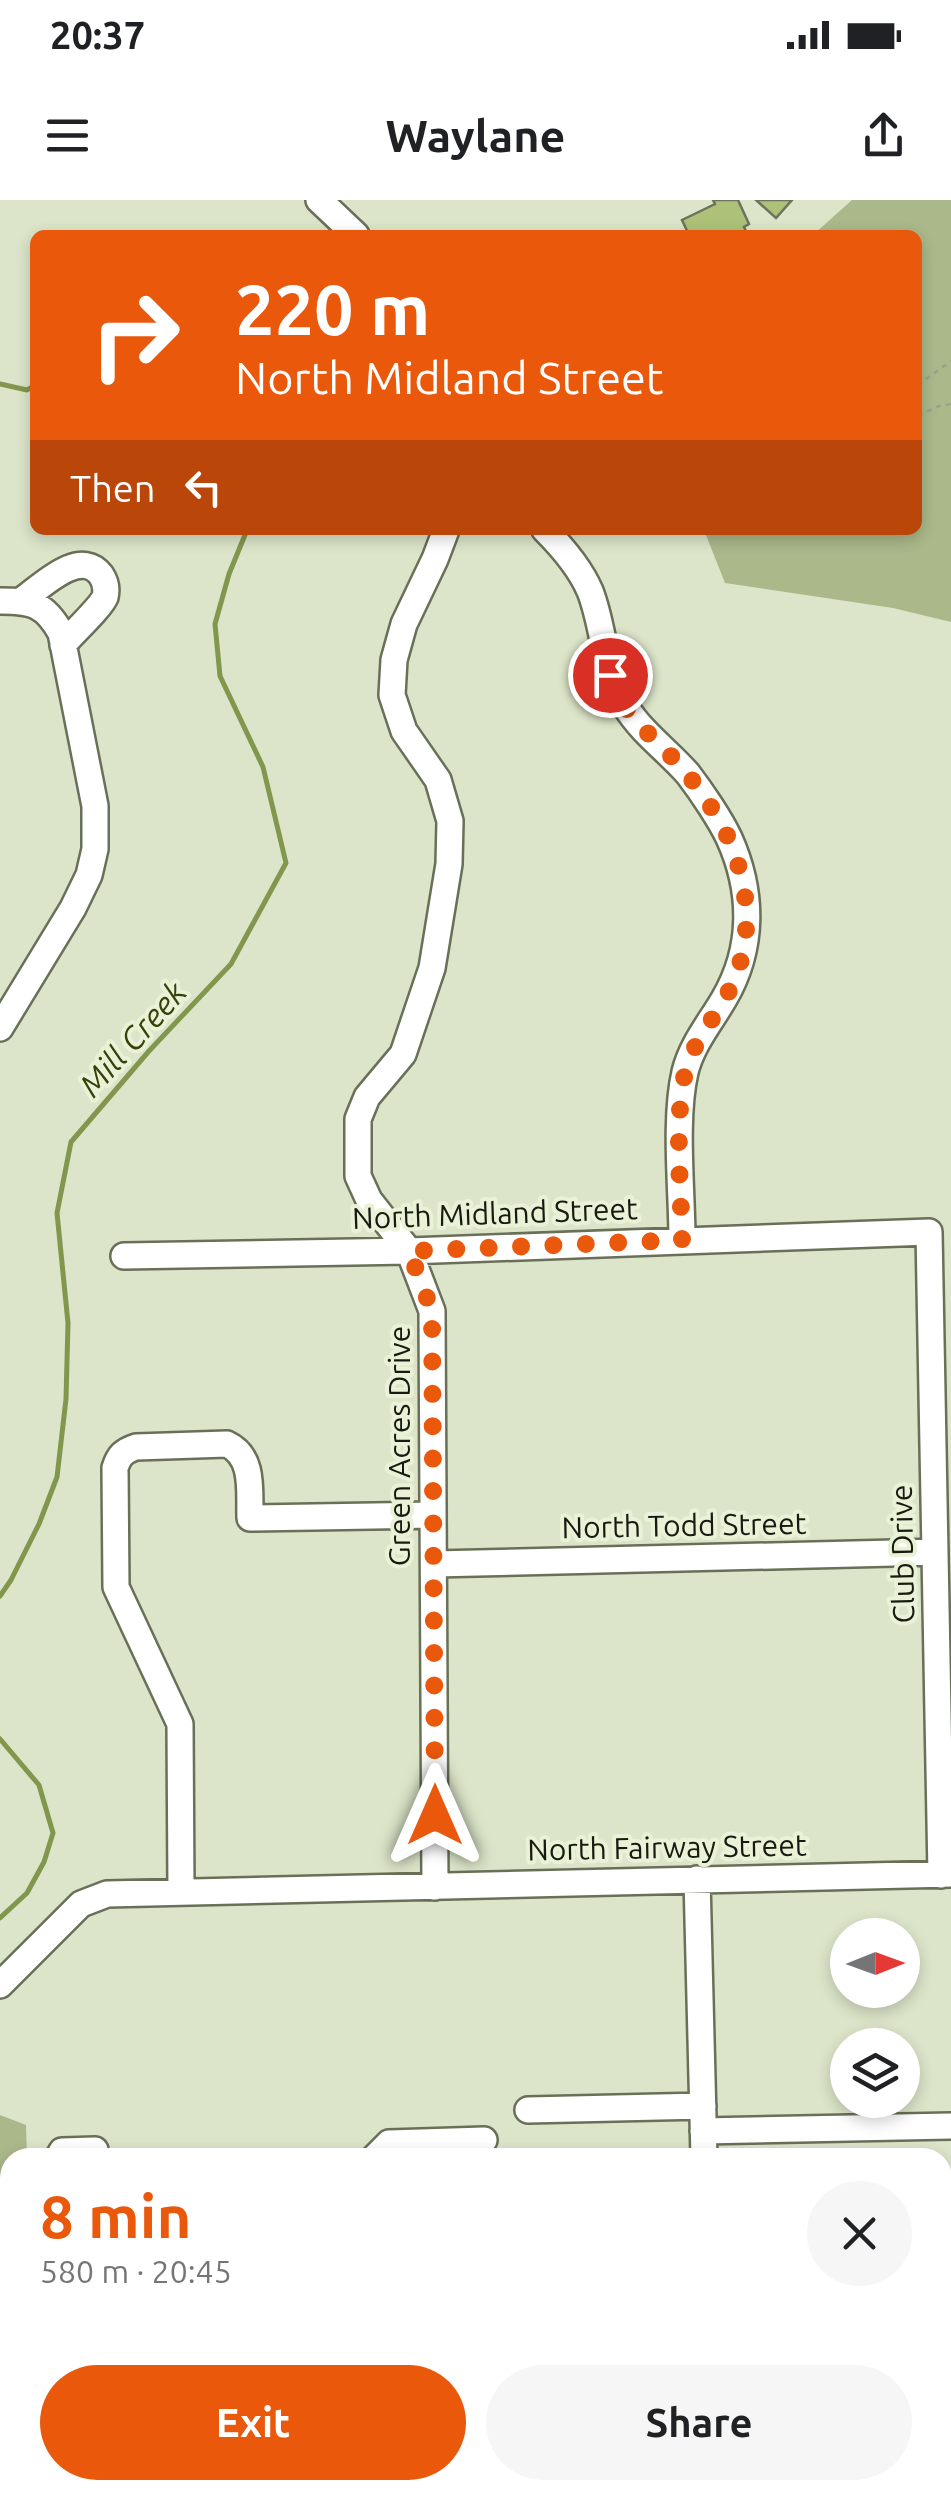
<!DOCTYPE html>
<html lang="en">
<head>
<meta charset="utf-8">
<style>
	:root { --surface:#fff; --page:#f6f6f6; --text:#202124; --muted:#757577; --accent:#ea580c }
	body { margin:0; font-family:Ubuntu,sans-serif; background:var(--page); color:var(--text); height:100vh; display:flex; flex-direction:column; font-size:38px; white-space:nowrap }
	* { box-sizing:border-box; margin:0 }
	p { font-size:32px; color:var(--muted) }
	.icon { flex:none; width:55px; height:55px; fill:none; stroke:currentColor; stroke-width:2; stroke-linecap:round; stroke-linejoin:round }
	.map { position:relative; flex:1; overflow:hidden }
	.side { position:absolute; left:0px; top:1948px; width:952px; height:352px; display:flex; flex-direction:column; background:var(--surface); border-radius:30px 30px 0 0; box-shadow:0 5px 15px #0003 }
	.side>* { flex:none }
	.guide { position:absolute; left:30px; top:30px; width:892px; height:305px; border-radius:15px; box-shadow:0 5px 15px #0003; background:#ea580c; color:#fff; overflow:hidden }
	.needle { width:65px; rotate:89deg }
	.controls { position:absolute; left:830px; top:1718px; display:grid; gap:20px }
	.controls a { display:grid; place-items:center; width:90px; height:90px; border-radius:50%; background:var(--surface); box-shadow:0 5px 15px #0003; font-size:50px }
	.pin { position:absolute; display:grid; place-items:center; width:85px; height:85px; color:#fff; margin:-42px; border:5px solid #fff; border-radius:50%; box-shadow:0 2px 10px #0007 }
	.me { position:absolute; width:110px; margin:-55px; rotate:0deg; stroke-linejoin:round; filter:drop-shadow(0 0 8px #0008) }
	.turn { display:flex; align-items:center; gap:35px; height:210px; padding:0 40px; font-size:45px }
	.turn .icon { width:130px; height:130px; stroke-width:2.5 }
	.turn b { display:block; font-size:70px; line-height:85px }
	.then { display:flex; align-items:center; height:95px; padding:0 40px; background:#0003; gap:20px; font-size:38px }
	.round { display:grid; place-items:center; flex:none; width:105px; height:105px; border-radius:52px; background:var(--page) }
	.head { display:flex; align-items:center; justify-content:space-between; height:170px; padding:0 40px }
	h1 { font-size:60px; font-weight:600; line-height:75px; color:var(--accent) }
	.primary-button { display:flex; gap:20px; margin-top:auto; padding:20px 40px }
	.primary-button a { flex:1; height:115px; border-radius:60px; background:var(--accent); color:#fff; font-size:40px; font-weight:600; line-height:115px; text-align:center }
	.primary-button a+a { background:var(--page); color:var(--text) }
	.status { display:flex; justify-content:space-between; align-items:center; height:70px; padding:0 50px; background:var(--surface); direction:ltr }
	.status svg { height:28px; fill:currentColor }
	header { display:flex; justify-content:space-between; align-items:center; height:130px; padding:0 40px; background:var(--surface); font-size:45px; font-weight:600 }
	.map>svg:first-child { display:block }
	.green { fill:#aab88a }
	.lines { fill:none; stroke-linecap:round; stroke-linejoin:round }
	.stream { stroke:#83964d; stroke-width:5 }
	.building { fill:#adc278; stroke:#6b735b; stroke-width:2.5 }
	.minor-casing { stroke:#687058; stroke-width:30 }
	.path { stroke:#9aa18b; stroke-width:2.5; stroke-dasharray:5 5; stroke-linecap:butt }
	.minor { stroke:#fff; stroke-width:25 }
	.route { stroke:#ea580c; stroke-width:18; stroke-dasharray:0 32.4 }
	.labels { text-anchor:middle; stroke-width:8; stroke-linejoin:round; paint-order:stroke }
	.street-label { font-size:30px; fill:#171a11; stroke:#e9f2d6 }
	.water-label { font-size:32px; font-style:italic; fill:#36420a; stroke:#e9f2d6 }
</style>
</head>
<body>
<div class="status"><b>20:37</b><svg viewBox="0 0 49 12"><path d="M0 12V9h3v3zM5 12V6h3v6zM10 12V3h3v9zM15 12V0h3v12zM26 1h20v11H26zM47 4h2v5h-2z"/></svg></div>
<header><svg class="icon" aria-label="menu" viewBox="0 0 24 24"><path d="M4 6h16M4 12h16M4 18h16"/></svg>Waylane<svg class="icon" aria-label="share" viewBox="0 0 24 24"><path d="M12 15V3M7 8l5-5 5 5M5 13v7h14v-7"/></svg></header>
<div class="map">
<svg width="951" height="2298" viewBox="0 0 951 2298">
	<rect width="100%" height="100%" fill="#dce5c9"/>
	<path class="green" d="M852,0H951V422L893,408L725,383L704,330H918V35H813Z
		M0,1915L26,1925L27,1957L10,1958V2161L0,2162Z"/>
	<g class="lines">
		<path class="stream" d="M0,184L27,190L35,185
			M0,1396L11,1380L39,1324L57,1277L66,1199L68,1123L57,1013L71,942L149,851L231,764L286,663L263,567L220,476L215,424L229,374L247,330
			M0,1539L39,1585L53,1633L44,1662L27,1693L0,1718"/>
	</g>
	<path class="building" d="M713,0H738L749,24L744,27L748,35H689L682,20L715,4Z
		M756,0H792L776,18Z"/>
	<g class="lines">
		<defs>
			<path id="minor" d="M319,0L356,35
				M545,330C563,348 580,368 590,391C605,429 603,472 626,507C642,533 668,551 688,574C701,591 720,619 729,638C753,691 754,748 724,799C710,823 692,844 685,872C674,920 682,990 682,1040
				M0,401C32,401 45,404 61,433L95,606V649L89,675L73,708L0,828
				M21,401C41,387 80,347 101,375C105,381 107,389 105,397C101,407 71,435 63,445
				M124,1056L409,1051L929,1032L941,1675
				M434,1364L935,1352
				M697,1679L704,1958
				M435,1687L432,1111L409,1051L369,1000L358,976V919L367,897L403,854L432,768L449,664L450,621L438,580L404,531L392,495L394,460L404,424L435,359L446,330
				M181,1692L180,1524L116,1387L115,1268C119,1255 124,1251 136,1247L227,1244C255,1257 249,1292 250,1318L433,1315
				M0,1785L81,1704L107,1694L951,1674
				M528,1910L703,1906
				M703,1931L951,1926
				M58,1958L62,1951L95,1950
				M374,1958L389,1943L484,1940
				M942,2162H951
				M0,2185L10,2184
				M0,2269H10
				M27,2290V2298
				M154,2290V2298
				M286,2290V2298
				M410,2290L411,2298
				M938,2290L939,2298
				M797,2298L803,2290"/>
		</defs>
		<use href="#minor" class="minor-casing"/>
		<path class="path" d="M918,185L951,161
			M918,216L939,206L951,204
			M0,2146L10,2150"/>
		<use href="#minor" class="minor"/>
	</g>
	<g class="lines">
		<path class="route" d="M435,1615L432,1111L409,1051L682,1040C681,988 674,923 685,873C692,845 710,824 724,800C754,749 752,693 729,640C721,620 702,593 689,576C670,552 645,534 627,509C620,499 616,486 610,475"/>
	</g>
	<g class="labels">
		<g class="street-label">
			<text transform="translate(495 1014) rotate(-2)" y="10">North Midland Street</text>
			<text transform="translate(400 1246) rotate(-90)" y="10">Green Acres Drive</text>
			<text transform="translate(684 1326) rotate(-1)" y="10">North Todd Street</text>
			<text transform="translate(903 1354) rotate(-91)" y="10">Club Drive</text>
			<text transform="translate(667 1648) rotate(-1)" y="10">North Fairway Street</text>
		</g>
		<g class="water-label">
			<text transform="translate(133 839) rotate(-48)" y="11">Mill Creek</text>
		</g>
	</g>
</svg>
<div class="controls">
<a><svg class="needle" viewBox="-14 -14 28 28"><path d="M0-13l5 13h-10z" fill="#e53935"/><path d="M0 13l5-13h-10z" fill="#757577"/></svg></a>
<a><svg class="icon" aria-label="layers" viewBox="0 0 24 24"><path d="M12 4l9 5-9 5-9-5zM3 14l9 5 9-5"/></svg></a>
</div>
<div class="pin" style="left:610px;top:475px;background:#d93025"><svg class="icon" aria-label="arrive" viewBox="0 0 24 24"><path d="M6 21V4h12l-3 4 3 4H6"/></svg></div>
<svg class="me" style="left:435px;top:1615px" viewBox="-20 -20 40 40"><path d="M0-17L14 15 0 8-14 15z" fill="#ea580c" stroke="#fff" stroke-width="4"/></svg>
<div class="guide">
<div class="turn"><svg class="icon" aria-label="right" viewBox="0 0 24 24"><path d="M7 20v-9h11M14 6l5 5-5 5"/></svg><div><b>220 m</b>North Midland Street</div></div>
<div class="then">Then<svg class="icon" aria-label="left" viewBox="0 0 24 24"><path d="M17 20v-9H6M10 6l-5 5 5 5"/></svg></div>
</div>
<section class="side">
<div class="head"><div><h1>8 min</h1><p>580 m · 20:45</p></div><a class="round"><svg class="icon" aria-label="close" viewBox="0 0 24 24"><path d="M6 6l12 12M18 6L6 18"/></svg></a></div>
<div class="primary-button"><a>Exit</a><a>Share</a></div>
</section>
</div>
</body>
</html>
